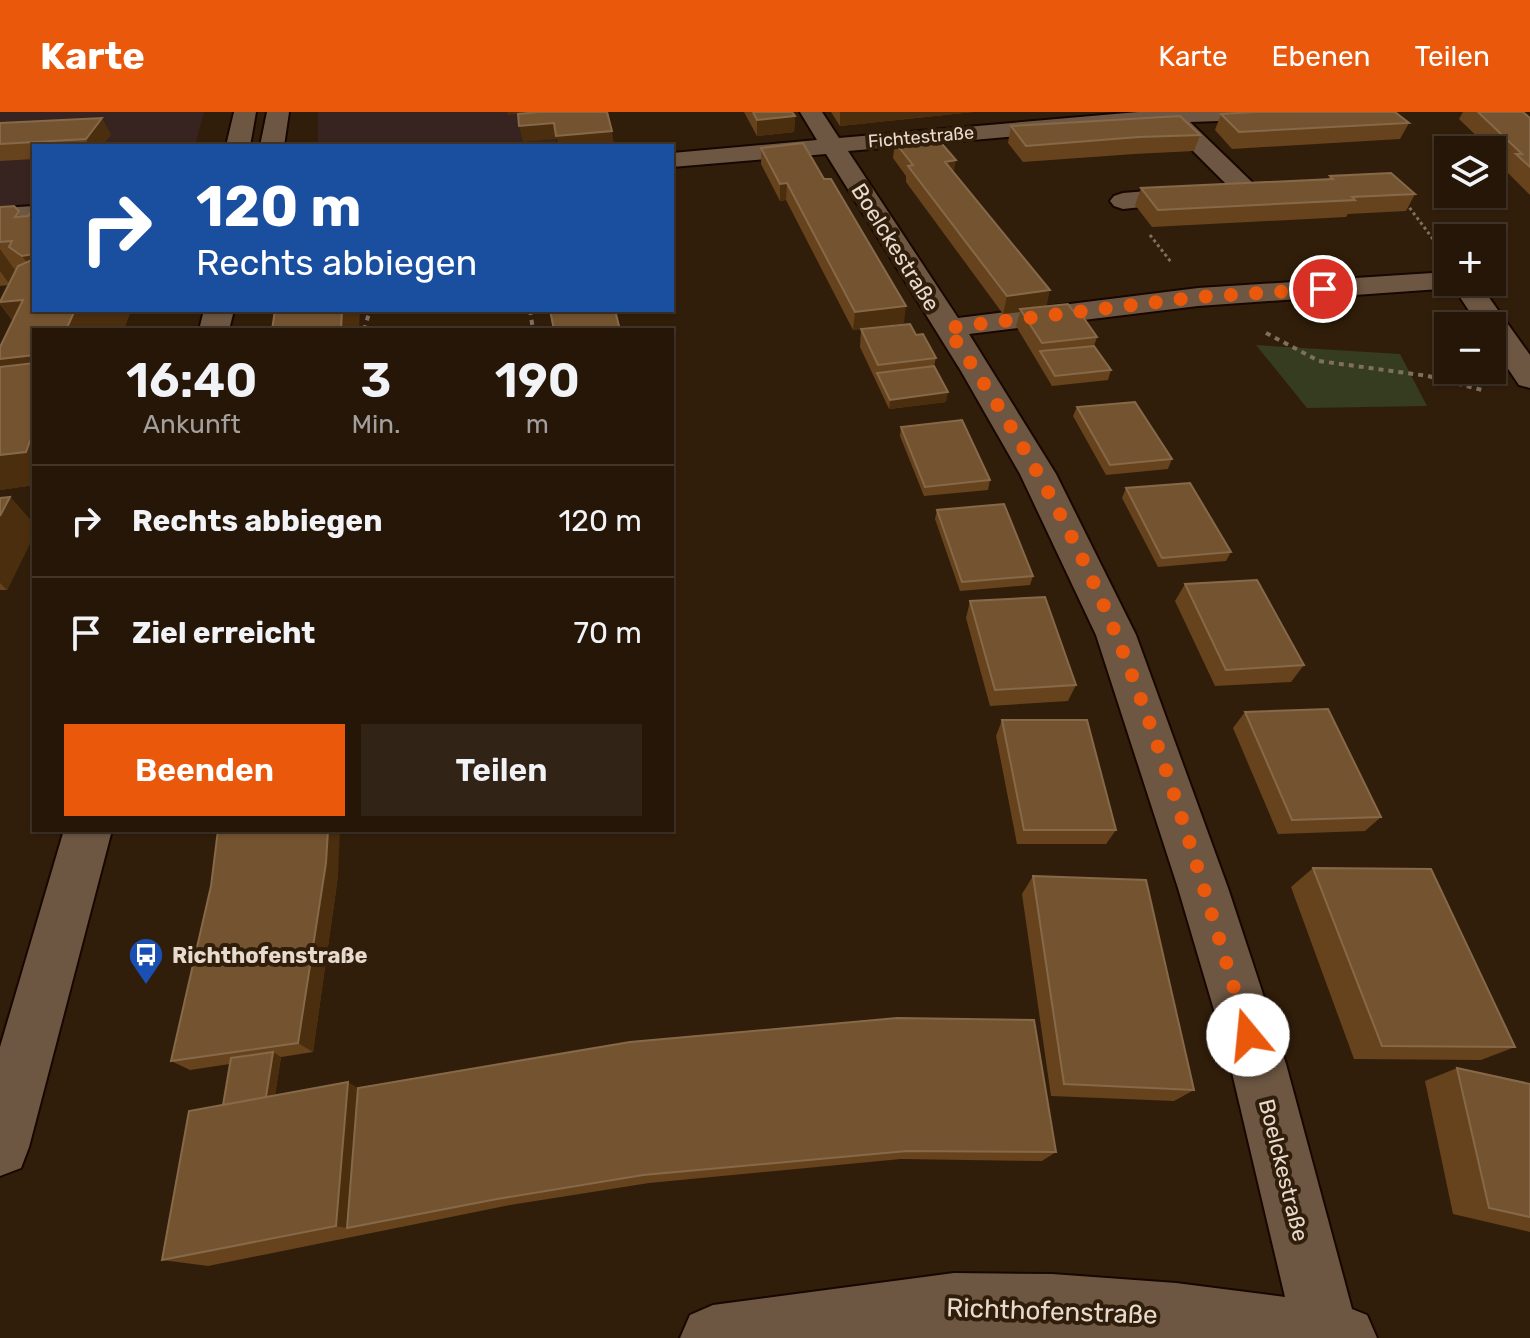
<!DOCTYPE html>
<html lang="de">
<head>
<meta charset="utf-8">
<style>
	:root { --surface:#251608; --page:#312316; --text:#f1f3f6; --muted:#a39f9c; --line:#423529; --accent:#ea580c }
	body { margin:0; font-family:Rubik,sans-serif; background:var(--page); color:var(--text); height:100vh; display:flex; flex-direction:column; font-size:30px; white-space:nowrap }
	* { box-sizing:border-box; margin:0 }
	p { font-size:26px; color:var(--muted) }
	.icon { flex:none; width:44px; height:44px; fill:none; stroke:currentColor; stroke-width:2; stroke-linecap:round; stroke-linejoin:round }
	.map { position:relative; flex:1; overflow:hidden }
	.panel { position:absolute; left:32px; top:216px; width:642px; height:504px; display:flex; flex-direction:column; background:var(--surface); border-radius:0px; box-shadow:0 2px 6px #0004,0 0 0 2px var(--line) }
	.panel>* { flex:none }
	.guide { position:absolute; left:32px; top:32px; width:642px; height:168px; border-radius:0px; box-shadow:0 2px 6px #0004,0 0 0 2px var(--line); background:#1a4fa0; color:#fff; overflow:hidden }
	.tools { position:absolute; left:1434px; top:24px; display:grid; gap:16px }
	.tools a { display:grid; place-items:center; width:72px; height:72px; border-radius:0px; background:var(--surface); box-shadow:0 2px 6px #0004,0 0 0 2px var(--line); font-size:40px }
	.pin { position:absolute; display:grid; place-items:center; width:68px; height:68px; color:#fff; margin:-34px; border:4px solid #fff; border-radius:50%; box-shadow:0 2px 8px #0007 }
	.me { position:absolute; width:88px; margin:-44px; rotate:343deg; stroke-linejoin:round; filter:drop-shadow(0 0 6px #0008) }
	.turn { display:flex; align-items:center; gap:28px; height:168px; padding:0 32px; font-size:36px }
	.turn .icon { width:104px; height:104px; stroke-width:2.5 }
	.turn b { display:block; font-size:56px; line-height:68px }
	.eta { display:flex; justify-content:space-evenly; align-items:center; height:136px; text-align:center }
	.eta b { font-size:48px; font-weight:600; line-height:56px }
	.cta { display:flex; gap:16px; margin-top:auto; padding:16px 32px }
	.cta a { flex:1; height:92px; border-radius:0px; background:var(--accent); color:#fff; font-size:32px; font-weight:600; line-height:92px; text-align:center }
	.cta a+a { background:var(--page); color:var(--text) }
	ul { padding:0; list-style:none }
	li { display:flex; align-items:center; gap:24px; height:112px; padding:0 32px; border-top:2px solid var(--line) }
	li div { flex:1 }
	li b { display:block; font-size:30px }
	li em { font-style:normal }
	header { display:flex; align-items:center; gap:48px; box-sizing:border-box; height:112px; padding:0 40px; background:var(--accent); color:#fff }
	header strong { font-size:38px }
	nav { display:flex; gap:44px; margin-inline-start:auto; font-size:28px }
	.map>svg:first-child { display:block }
	.commercial { fill:#372420 }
	.green { fill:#353c1f }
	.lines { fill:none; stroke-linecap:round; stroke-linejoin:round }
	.minor-casing { stroke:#180700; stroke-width:4 }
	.path-far1 { stroke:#7f6f5e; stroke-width:3; stroke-dasharray:3 3; stroke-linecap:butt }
	.path { stroke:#7f6f5e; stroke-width:4; stroke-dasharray:5 5; stroke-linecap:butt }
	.minor { fill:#6d5743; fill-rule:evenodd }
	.wall { fill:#66431d }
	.shaded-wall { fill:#4b2e0e }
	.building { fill:#745430; stroke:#866949; stroke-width:2 }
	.route { stroke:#ea580c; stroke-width:14; stroke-dasharray:0 25.2 }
	.labels { text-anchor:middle; stroke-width:8; stroke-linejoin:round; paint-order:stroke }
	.far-street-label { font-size:18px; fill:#e7dace; stroke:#311e0a }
	.street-label { font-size:22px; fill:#e7dace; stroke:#311e0a }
	.poi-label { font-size:22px; font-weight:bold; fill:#e7dace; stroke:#311e0a; text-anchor:start }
	.near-street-label { font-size:26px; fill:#e7dace; stroke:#311e0a }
</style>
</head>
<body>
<header>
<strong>Karte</strong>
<nav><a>Karte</a><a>Ebenen</a><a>Teilen</a></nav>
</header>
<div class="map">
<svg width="1530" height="1226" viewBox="0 0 1530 1226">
	<rect width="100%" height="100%" fill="#311e0a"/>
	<path class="commercial" d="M0,0H204L195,34H34V102L0,105Z
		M318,0H551L557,34H318Z"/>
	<path class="green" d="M1256,233L1400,242L1427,294L1307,296Z"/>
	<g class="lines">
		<defs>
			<path id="minor" d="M234,0H256L250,34H226Z
				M267,0H289L284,34H260Z
				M800,0H822L839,26L1138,0H1294L1283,7L1190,10L1257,75L1261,80L1257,85H1239L1165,11L848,39L958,206L1198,176L1448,160V170H1478L1530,243V276L1519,273L1492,233V214H1479L1454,176L1198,194L969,222L1056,362L1136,523L1228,776L1286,952L1352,1197L1367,1203L1377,1226H680L690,1203L713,1193L954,1161L1052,1162L1176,1171L1285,1185L1230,952L1178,776L1096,523L1020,362L961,259L826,42L672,55V41L817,28Z
				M1197,75L1206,78L1210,83L1206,88L1123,97L1114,94L1110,89L1114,84L1123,81Z
				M34,94V110L0,112V96Z
				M204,198H234L229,218H199Z
				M64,718H112L29,1035L21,1056L0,1064V935Z"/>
		</defs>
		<use href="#minor" class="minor-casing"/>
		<path class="path-far1" d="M1406,91L1436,131
			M1150,123L1171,150"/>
		<path class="path" d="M530,198L533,218
			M364,218L370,198
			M1266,221L1319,249L1428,264L1486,279"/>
		<use href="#minor" class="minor"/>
	</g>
	<path class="wall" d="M744,0H792L795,4L794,20L757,24Z
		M831,0H973L840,14Z
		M1463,0H1523L1530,6V83L1506,59L1508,55L1492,38H1491L1459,7Z
		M1221,2L1409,11L1400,27L1232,37L1215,18Z
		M0,11L111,22L102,34H34V47L0,49Z
		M1011,14L1200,23L1194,39L1134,42L1023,50L1008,31Z
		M895,30L1046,194L1076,203L1097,225L1094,234L1111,258L1108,268L1052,274L1016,214L1020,200L1003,202L906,70V64L893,46Z
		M761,36L824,67L904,211L853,218L786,88L780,89L761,52Z
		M1330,64L1415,82L1406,99L1348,102L1346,105L1152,115L1135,93L1141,76L1328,67Z
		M0,95L23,105L34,198H131L124,217L34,218V373L0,378V235L13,209L0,192L9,173L0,174Z
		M861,217L916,223L936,246L934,254L946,290L889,297L860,235Z
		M1077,295L1172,347L1168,357L1106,363L1073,304Z
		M901,315L990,368L988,378L924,384L900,324Z
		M1126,376L1231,440L1226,449L1158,455L1122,386Z
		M10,385L34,412V423L7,478H0V386Z
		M937,398L1033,464L1030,473L960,479L935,407Z
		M1185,472L1304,553L1291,570L1215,574L1175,489Z
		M970,489L1076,573L1068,589L990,594L966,506Z
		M1245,600L1381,705L1365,719L1278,722L1233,616Z
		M1002,608L1116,718L1106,732H1017L996,624Z
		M1313,756L1515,935L1481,948L1354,947L1291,775Z
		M338,764L313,940L281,945L275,983L358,976L1056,1040L1042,1049L901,1047L649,1071L510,1093L208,1154L162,1148L223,993L230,952L190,958L171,949Z
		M1033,764L1194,978L1174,989L1051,984L1022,782Z
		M1457,956L1530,972V1120L1453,1102L1425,969Z"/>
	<path class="shaded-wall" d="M507,0H536L508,3Z
		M840,0H973L840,14Z
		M795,4L794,20L757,24V8Z
		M102,6L111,22L102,34H89L86,27Z
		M554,11L612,19L614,34H558L557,27L523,30L519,14Z
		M956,48L953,65L945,50Z
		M787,71L786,88L780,89V72Z
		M0,137L22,168L10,173L0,159Z
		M34,142V160L22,144Z
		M1050,178L1046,196L1020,197V200L1003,202L1007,184Z
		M23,188L28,229L0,191Z
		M906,194L904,211L853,218L855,200Z
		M75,198H131L124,217L66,218Z
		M342,198H360L359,218H341Z
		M34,243V285L0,256V247Z
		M948,280L946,290L889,297L890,288Z
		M34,318V373L0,378V343Z
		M10,385L34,412V423L7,478L0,471V404Z
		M328,718H340L338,764L313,940L298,931Z
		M273,940L281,945L271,1006L263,1002Z
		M348,970L377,987L347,1116L336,1114Z"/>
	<path class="building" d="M538,0H607L612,19L556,24L554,11L519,14L518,2Z
		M753,0H792L795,4L757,8Z
		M1254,0H1395L1409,11L1239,20L1221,2Z
		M1478,0H1523L1530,6V55L1516,42H1522Z
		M1180,4L1200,23L1139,25L1026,34L1011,14Z
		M102,6L86,27L0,32V11Z
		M936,25L956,48L945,50L1050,178L1007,184L908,54L913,53L895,30Z
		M803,31L824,67H831L906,194L855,200L787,71L780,72L761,36Z
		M1391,61L1415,82L1352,85L1355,88L1158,98L1141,76L1333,67L1330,64Z
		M14,94L19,99L15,105L28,104L34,97V142L22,144L9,135L12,129L0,130V95Z
		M34,144V198H75L66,218H34V243L0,247V235L23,188L0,190L18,154L32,148Z
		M1068,192L1076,203L1081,202L1097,225L1042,231L1020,197Z
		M275,198H342L341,218H272Z
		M550,198H615L620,218H554Z
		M910,212L916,223L923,222L936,246L878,253L861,217Z
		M1094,234L1111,258L1055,264L1040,239Z
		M34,251V318L26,340L0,343V255Z
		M934,254L948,280L890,288L877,261Z
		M1135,290L1172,347L1110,353L1077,295Z
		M962,308L990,368L925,375L901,315Z
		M1190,371L1231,440L1162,446L1126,376Z
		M10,385L0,404V386Z
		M1004,392L1033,464L962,470L937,398Z
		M1257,468L1304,553L1226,558L1185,472Z
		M1045,485L1076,573L995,578L970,489Z
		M1328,597L1381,705L1292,708L1245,600Z
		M1002,608H1087L1116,718H1024Z
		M218,718H328L326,751L298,931L171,949L211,774Z
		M1313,756L1431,757L1515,935L1382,934Z
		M1033,764L1146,768L1194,978L1064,972Z
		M897,906L1034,908L1056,1040L907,1039L643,1063L497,1087L347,1116L358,976L630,930Z
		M273,940L266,985L223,993L231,946Z
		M1457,956L1530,972V1105L1489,1096Z
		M348,970L336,1114L162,1148L189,999Z"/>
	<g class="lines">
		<path class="route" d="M1248,923C1208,790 1169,654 1117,525C1073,416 1013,312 947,216L1198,185L1323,177"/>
	</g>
	<defs>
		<symbol id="bus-pin" viewBox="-11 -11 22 30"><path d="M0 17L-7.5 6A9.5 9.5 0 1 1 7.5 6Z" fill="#1a4fb4" stroke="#311e0a"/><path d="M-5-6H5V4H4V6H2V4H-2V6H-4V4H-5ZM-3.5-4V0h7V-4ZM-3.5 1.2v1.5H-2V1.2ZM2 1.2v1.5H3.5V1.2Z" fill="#fff"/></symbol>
	</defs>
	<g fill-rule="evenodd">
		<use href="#bus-pin" x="126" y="823" width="40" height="54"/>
	</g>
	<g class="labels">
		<g class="far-street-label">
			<text transform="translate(921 25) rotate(-5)" y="6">Fichtestraße</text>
		</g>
		<g class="street-label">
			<text transform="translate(896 135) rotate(58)" y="8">Boelckestraße</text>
			<text transform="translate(1284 1058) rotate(76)" y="8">Boelckestraße</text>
		</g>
		<g class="poi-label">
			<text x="172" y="851">Richthofenstraße</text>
		</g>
		<g class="near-street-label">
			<text transform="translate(1052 1199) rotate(2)" y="9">Richthofenstraße</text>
		</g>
	</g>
</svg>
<div class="tools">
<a><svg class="icon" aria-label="layers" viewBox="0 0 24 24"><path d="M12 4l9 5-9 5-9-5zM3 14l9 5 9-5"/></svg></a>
<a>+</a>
<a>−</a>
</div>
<div class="pin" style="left:1323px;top:177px;background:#d93025"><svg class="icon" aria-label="arrive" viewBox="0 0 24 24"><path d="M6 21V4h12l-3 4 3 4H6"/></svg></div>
<svg class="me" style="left:1248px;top:923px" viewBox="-20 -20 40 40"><circle r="19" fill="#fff"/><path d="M0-13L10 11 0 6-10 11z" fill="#ea580c"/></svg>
<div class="guide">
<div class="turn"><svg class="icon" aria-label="right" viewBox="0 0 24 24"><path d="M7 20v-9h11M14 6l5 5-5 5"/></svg><div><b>120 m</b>Rechts abbiegen</div></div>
</div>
<section class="panel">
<div class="eta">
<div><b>16:40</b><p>Ankunft</p></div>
<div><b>3</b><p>Min.</p></div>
<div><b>190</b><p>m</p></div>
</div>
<ul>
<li><svg class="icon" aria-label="right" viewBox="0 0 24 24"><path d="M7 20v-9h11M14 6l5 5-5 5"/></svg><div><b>Rechts abbiegen</b></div><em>120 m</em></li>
<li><svg class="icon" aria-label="arrive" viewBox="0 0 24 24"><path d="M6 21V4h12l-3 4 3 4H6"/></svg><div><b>Ziel erreicht</b></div><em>70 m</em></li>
</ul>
<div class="cta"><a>Beenden</a><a>Teilen</a></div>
</section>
</div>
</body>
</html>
